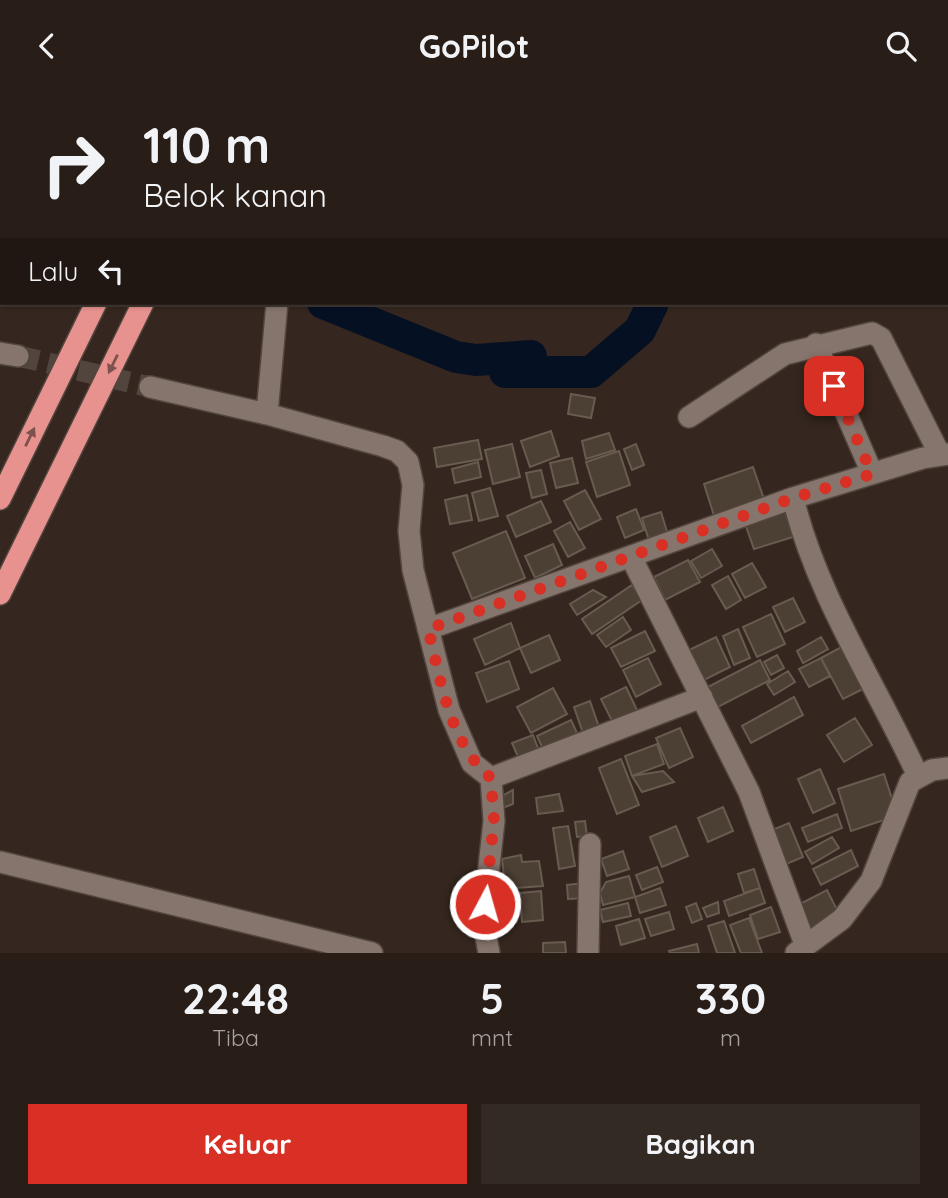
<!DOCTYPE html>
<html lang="id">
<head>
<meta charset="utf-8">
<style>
	:root { --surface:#281d17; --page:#342a24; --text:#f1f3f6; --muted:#a5a2a1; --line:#443b36; --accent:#d93025 }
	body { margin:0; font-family:Quicksand,sans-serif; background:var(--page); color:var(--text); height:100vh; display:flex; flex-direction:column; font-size:26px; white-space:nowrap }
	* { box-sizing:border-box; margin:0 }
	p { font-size:23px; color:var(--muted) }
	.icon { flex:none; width:38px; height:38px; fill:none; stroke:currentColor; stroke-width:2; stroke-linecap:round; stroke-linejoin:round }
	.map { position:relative; height:862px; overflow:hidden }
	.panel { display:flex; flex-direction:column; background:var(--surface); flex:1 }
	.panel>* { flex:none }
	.top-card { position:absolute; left:0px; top:0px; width:948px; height:214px; box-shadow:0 2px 5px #0004,0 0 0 2px var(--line); background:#281d17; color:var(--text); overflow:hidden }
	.pin { position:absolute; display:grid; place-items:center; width:60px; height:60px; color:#fff; margin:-30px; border-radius:14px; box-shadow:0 4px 10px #0006 }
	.me { position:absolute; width:77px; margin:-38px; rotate:6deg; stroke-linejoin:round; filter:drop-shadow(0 0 5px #0008) }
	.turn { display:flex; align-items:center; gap:24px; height:147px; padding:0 28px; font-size:32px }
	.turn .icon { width:91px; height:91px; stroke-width:2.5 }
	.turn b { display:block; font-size:49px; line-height:60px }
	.then { display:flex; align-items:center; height:66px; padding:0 28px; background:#0003; gap:14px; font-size:26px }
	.eta { display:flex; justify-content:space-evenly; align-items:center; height:119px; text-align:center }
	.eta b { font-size:42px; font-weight:800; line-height:49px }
	.action { display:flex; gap:14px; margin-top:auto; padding:14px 28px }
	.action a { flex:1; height:80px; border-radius:0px; background:var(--accent); color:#fff; font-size:28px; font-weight:800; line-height:80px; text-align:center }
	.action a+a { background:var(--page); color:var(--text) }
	header { display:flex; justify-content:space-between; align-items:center; height:91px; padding:0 28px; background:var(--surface); font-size:32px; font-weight:800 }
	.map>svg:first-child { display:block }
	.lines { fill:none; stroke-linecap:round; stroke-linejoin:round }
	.river { stroke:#061023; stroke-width:32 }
	.building { fill:#4c3f34; stroke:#685b4f; stroke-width:2 }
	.minor-tunnel { stroke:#52453d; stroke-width:21; stroke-dasharray:21 10; stroke-linecap:butt }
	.minor-casing { stroke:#51453e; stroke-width:24 }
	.highway-casing { stroke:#51453e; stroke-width:24 }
	.minor { stroke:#86756c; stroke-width:21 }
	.highway { stroke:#e8928f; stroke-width:21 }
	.oneway { fill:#7d524c }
	.route { stroke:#d93025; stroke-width:12; stroke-dasharray:0 21.6 }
</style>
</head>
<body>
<header><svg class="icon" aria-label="back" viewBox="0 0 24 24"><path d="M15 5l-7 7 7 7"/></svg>GoPilot<svg class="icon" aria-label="search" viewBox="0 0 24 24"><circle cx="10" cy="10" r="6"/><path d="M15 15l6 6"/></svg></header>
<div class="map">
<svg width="948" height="862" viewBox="0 0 948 862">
	<rect width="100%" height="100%" fill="#35271f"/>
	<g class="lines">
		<path class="river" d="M0,59H2
			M947,147H948
			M323,212L456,266L476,269L531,265
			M505,281H591L640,239L653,212"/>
	</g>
	<path class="building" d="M571,303L595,307L591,327L568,323Z
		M551,340L559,365L530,376L521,350Z
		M609,342L615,359L586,368L582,350Z
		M478,349L482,368L437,376L434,357Z
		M512,353L520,386L493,393L485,359Z
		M636,353L644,374L632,379L624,358Z
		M619,360L630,394L597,406L586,371Z
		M572,367L578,392L556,397L550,372Z
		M478,371L481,386L455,392L452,378Z
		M753,376L766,414L716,431L704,393Z
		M541,379L547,403L532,407L526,382Z
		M490,397L498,425L479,430L472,402Z
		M585,399L601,428L579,439L564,410Z
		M467,404L472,429L450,433L445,409Z
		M541,410L551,431L516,446L507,425Z
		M784,417L793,446L754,458L744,430Z
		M636,418L644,439L625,447L617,426Z
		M661,421L669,447L650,453L642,427Z
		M570,431L585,457L568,466L554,440Z
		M506,440L525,487L472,508L453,462Z
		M553,453L562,474L535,487L525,465Z
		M712,458L722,475L701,487L691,470Z
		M688,469L700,491L665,509L654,486Z
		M752,472L766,496L745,507L732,483Z
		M728,485L741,509L726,518L712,494Z
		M632,494L642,509L592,543L582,528Z
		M593,499L606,506L577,524L570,513Z
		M793,507L805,531L785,541L773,516Z
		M771,523L785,553L757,566L743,536Z
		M623,526L631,539L606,556L597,544Z
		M511,532L520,557L485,574L474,548Z
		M738,538L750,567L734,574L723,545Z
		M645,540L655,560L621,576L611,557Z
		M549,544L560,569L531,582L520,557Z
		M716,546L730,576L700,591L685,561Z
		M821,546L828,558L803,572L797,560Z
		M845,554L867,596L843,608L821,567Z
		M777,564L784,577L771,584L764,571Z
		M648,567L661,593L636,606L623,579Z
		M821,567L830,585L809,596L799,578Z
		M760,569L770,589L716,617L706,597Z
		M509,570L519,598L487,611L476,582Z
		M788,580L795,591L774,604L767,593Z
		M626,596L637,619L613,632L601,608Z
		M553,597L567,623L531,642L517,616Z
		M794,606L803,624L751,652L742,635Z
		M590,610L601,642L585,648L574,616Z
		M855,627L872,654L844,671L827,644Z
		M571,629L577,642L543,658L537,645Z
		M680,637L693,666L669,677L656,647Z
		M533,644L539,660L519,668L512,652Z
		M657,653L664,673L632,685L625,665Z
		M621,668L639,714L617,723L599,677Z
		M820,678L835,712L813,722L798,688Z
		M663,680L674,691L642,701L632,685Z
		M884,683L893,711L887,728L851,740L838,698Z
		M513,699V713L497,719L496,708Z
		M559,703L563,720L538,723L536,707Z
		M723,716L733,740L708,751L698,727Z
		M837,723L842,737L808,751L802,737Z
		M585,730L587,745L577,746L575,731Z
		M789,732L803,766L779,776L765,742Z
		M568,735L575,775L559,778L553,737Z
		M676,735L688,765L662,776L650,746Z
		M832,746L839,757L812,773L805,761Z
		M851,759L858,775L821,794L813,778Z
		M623,760L629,778L607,785L601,768Z
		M521,764L522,771L539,770L543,795L499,798L496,789L504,785L502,768Z
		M657,776L663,791L642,799L636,784Z
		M754,778L760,797L744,802L738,783Z
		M629,785L635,806L603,814L600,802L606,791Z
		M584,792L586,807L568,808L567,794Z
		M660,797L666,814L640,822L635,806Z
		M760,797L765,812L729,825L724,810Z
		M827,799L839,823L810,838L798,814Z
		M541,800L543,829L522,831L520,802Z
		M514,811L516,831L504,832L502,812Z
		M718,811L719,822L707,826L703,817Z
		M628,812L631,825L603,831L600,819Z
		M696,812L702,828L692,832L686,816Z
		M771,816L780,841L758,848L750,824Z
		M669,821L674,838L651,845L645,828Z
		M749,827L762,862H741L730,834Z
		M639,828L645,847L621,854L616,835Z
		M724,830L735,862H717L708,835Z
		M565,851L566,862H543V852Z
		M697,853L699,862H670L669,860Z"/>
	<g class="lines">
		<path class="minor-tunnel" d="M18,265L150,296"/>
		<defs>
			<path id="minor" d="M86,2L87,0
				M276,2V0
				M816,253L872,382
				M0,262L18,265
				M150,296L267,323L383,355L397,360L408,371L413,394L409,440L413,479L449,619L472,672L491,687L494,730L483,830L489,862
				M267,323L277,212
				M689,326L785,263L872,242L881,247L940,364
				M793,407C817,506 876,593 918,685
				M631,466L749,701L805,853
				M428,538L793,407L923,367L948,363
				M491,687L702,606
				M0,771L372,862
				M588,862L590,753
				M796,862L842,828L871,790L910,691L932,679L948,677"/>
			<path id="highway" d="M195,2L196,0
				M248,2L249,0
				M0,408L96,212
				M0,503L143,212"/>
		</defs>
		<use href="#minor" class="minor-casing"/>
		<use href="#highway" class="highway-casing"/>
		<use href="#minor" class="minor"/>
		<use href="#highway" class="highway"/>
	</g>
	<defs><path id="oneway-solid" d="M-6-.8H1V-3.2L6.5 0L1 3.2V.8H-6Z" transform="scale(1.75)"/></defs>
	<g class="oneway">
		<use href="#oneway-solid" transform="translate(113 273) rotate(116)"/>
		<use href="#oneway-solid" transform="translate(30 346) rotate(-64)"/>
	</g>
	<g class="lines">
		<path class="route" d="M485,813L494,730L491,687C449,652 441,589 428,538L793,407L872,383L834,295"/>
	</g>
</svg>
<div class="pin" style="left:834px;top:295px;background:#d93025"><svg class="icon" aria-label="arrive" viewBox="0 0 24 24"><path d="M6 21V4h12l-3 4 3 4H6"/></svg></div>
<svg class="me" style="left:485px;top:813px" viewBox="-20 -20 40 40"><circle r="17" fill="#d93025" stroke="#fff" stroke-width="3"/><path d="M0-11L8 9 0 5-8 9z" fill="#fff"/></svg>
<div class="top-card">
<div class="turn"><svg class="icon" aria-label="right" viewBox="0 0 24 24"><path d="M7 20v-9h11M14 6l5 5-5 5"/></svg><div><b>110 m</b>Belok kanan</div></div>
<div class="then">Lalu<svg class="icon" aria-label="left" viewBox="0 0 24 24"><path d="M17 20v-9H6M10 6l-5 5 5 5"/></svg></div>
</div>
</div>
<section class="panel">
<div class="eta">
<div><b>22:48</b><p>Tiba</p></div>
<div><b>5</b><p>mnt</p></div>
<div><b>330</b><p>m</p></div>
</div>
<div class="action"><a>Keluar</a><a>Bagikan</a></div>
</section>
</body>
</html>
